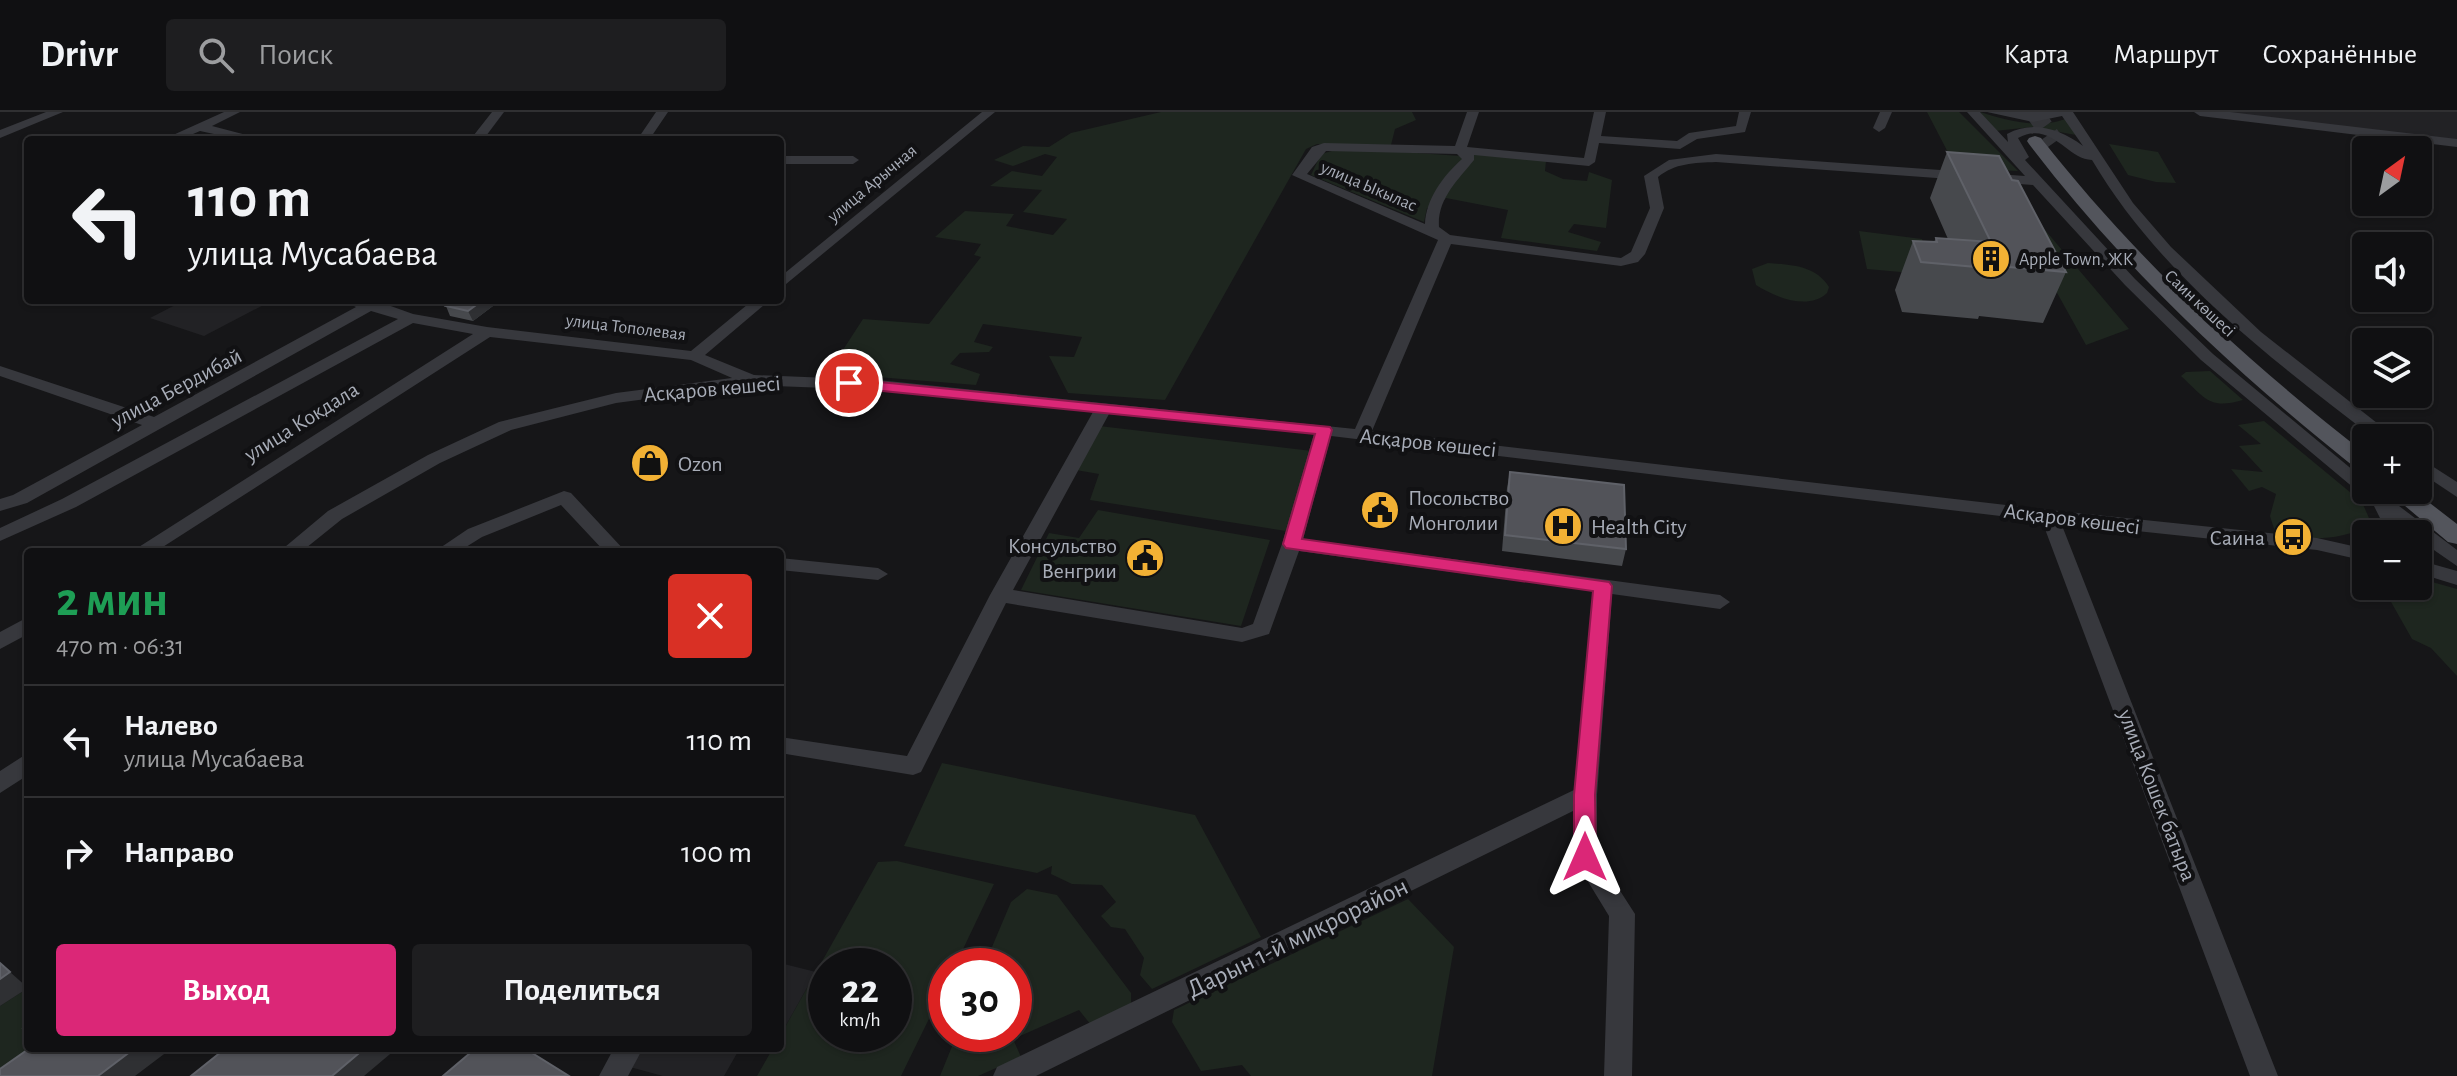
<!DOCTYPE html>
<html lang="ru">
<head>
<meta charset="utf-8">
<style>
	:root { --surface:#101012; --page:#1e1e20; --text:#f1f3f6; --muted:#9c9d9f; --line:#303032; --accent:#db2777 }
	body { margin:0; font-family:"Alegreya Sans",sans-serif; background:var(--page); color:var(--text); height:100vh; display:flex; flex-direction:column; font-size:30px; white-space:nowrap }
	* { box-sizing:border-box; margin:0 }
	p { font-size:26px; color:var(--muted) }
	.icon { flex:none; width:44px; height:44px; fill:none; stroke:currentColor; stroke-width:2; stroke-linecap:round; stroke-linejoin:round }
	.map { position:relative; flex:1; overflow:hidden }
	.sheet { position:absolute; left:24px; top:436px; width:760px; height:504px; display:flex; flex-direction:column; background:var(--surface); border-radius:8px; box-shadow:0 2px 6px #0004,0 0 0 2px var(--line) }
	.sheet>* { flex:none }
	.top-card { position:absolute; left:24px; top:24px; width:760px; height:168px; border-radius:8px; box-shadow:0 2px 6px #0004,0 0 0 2px var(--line); background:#101012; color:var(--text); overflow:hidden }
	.needle { width:52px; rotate:33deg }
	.controls { position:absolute; left:2352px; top:24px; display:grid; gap:16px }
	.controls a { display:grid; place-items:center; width:80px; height:80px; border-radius:8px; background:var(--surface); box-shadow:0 2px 6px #0004,0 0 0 2px var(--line); font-size:40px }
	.speed { position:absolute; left:808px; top:836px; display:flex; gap:16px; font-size:40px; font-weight:700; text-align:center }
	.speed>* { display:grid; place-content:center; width:104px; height:104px; border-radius:50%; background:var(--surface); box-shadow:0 2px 6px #0004,0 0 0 2px var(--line); line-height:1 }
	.speed small { font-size:20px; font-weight:400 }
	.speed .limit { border:12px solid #d22; background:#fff; color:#111 }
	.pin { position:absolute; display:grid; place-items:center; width:68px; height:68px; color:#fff; margin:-34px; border:4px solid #fff; border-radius:50%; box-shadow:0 2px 8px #0007 }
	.me { position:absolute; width:88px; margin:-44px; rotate:0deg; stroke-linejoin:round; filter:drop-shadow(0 0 6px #0008) }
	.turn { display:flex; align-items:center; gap:28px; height:168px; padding:0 32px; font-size:36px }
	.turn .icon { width:104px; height:104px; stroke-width:2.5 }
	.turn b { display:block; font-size:56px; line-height:68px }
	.round { display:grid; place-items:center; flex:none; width:84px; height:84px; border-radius:8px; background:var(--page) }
	.head { display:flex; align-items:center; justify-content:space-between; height:136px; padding:0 32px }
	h1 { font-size:48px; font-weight:700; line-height:60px; color:#1e9e55 }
	.action { display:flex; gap:16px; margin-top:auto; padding:16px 32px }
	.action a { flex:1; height:92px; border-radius:8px; background:var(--accent); color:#fff; font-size:32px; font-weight:700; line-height:92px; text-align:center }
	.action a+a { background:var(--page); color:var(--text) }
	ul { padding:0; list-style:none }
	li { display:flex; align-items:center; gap:24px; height:112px; padding:0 32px; border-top:2px solid var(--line) }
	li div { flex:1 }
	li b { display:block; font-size:30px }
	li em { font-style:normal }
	header { display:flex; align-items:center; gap:48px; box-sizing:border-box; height:112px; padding:0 40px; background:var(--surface); border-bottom:2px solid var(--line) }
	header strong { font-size:38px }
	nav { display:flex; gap:44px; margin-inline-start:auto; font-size:28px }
	.search { width:560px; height:72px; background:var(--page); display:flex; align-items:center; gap:20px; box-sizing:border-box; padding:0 28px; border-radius:8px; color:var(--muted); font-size:30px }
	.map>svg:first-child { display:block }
	.built { fill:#222225 }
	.green { fill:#1e261f; fill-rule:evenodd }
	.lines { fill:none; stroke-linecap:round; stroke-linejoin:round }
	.major-tunnel { stroke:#333438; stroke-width:18; stroke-dasharray:18 9; stroke-linecap:butt }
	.minor { fill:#37383d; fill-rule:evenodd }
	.major { fill:#53555c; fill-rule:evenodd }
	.wall { fill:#47494d }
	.shaded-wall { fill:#2f3033 }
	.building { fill:#525359; stroke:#5f6168; stroke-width:2 }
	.route { fill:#db2777; stroke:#8e194d; stroke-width:2 }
	.labels { text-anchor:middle; stroke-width:8; stroke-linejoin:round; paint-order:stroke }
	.far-street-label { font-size:18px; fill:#a8adb8; stroke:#111113 }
	.far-poi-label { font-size:18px; fill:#a8adb8; stroke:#111113; text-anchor:start }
	.street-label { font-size:22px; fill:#a8adb8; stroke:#111113 }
	.poi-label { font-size:22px; fill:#a8adb8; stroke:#111113; text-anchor:start }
	.near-street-label { font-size:26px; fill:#a8adb8; stroke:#111113 }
</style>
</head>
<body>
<header>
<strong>Drivr</strong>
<div class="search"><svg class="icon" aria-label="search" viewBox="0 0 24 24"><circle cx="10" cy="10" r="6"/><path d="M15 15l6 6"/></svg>Поиск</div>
<nav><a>Карта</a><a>Маршрут</a><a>Сохранённые</a></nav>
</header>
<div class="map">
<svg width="2457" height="964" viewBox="0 0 2457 964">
	<rect width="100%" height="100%" fill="#161618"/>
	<path class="built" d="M2200,0H2457V31Z
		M185,188H273L204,224L150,206Z
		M780,851L816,860L780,924Z
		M640,936H740L724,964H663L630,955Z"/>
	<path class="green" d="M1161,0H1412L1416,8L1395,17L1391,33L1317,32L1306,37L1165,288L1068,281L1049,244L1074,245L1082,225L983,212L974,230L993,235L989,240L960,241L950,252L980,262L976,273L828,261L863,207L929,212L981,145L974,143L981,132L935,125L965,99L1014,102L1006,114L1053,123L1067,107L1023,100L1042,78L990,74L1012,59L1042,64L1057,45L1045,42L1013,54L994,48L1023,34L1049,35L1071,21Z
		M1927,0H1959L2018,59L1970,57L1953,50Z
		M1980,0C2004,8 2042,18 2067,6L2076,23L2032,15L1995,19Z
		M2109,32L2158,40L2176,71L2156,70L2128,63Z
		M1343,36L1461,44L1476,41L1546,49L1545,59L1563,67L1587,69L1589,60L1612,68L1606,116L1574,112L1568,120L1601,130L1597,139L1501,126L1508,98L1446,86L1438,95L1427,96L1424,110L1311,63L1321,42Z
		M2000,78L2012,79L2129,217L2086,233Z
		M1859,119L1922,127L1935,163L1867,157Z
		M1768,151C1791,153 1815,153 1829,175L1827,181C1808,199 1775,185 1756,173L1752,157Z
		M2210,259L2243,288C2209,298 2205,286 2181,264L2186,260Z
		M2264,309L2362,390L2372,413C2337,429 2315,428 2276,423L2270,404L2276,382L2262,375L2249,379L2231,357L2263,360L2239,334L2261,332L2238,313Z
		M1099,314L1312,339L1286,419L1090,388L1099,362L1076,358Z
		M1098,398L1270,428L1241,514L1021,478L1049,421L1079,426Z
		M2418,466L2457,477V564L2431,536L2412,527L2382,474H2418Z
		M942,651L1195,703L1261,825L1152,877L1140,863L1144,846L1125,817L1111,815L1101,804L1116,790L1102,773L1072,772L1051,762L1052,754L1037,761L904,734Z
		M897,749L994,772L955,854H946V872L901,964H757L773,936H780V924L878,750ZM826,854H894V922H826Z
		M1027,777L1057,783L1131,881V895L1091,913L1079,898L1013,927L1021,945L978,964H940L957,922H1014V854H984L1011,790Z
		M1408,787L1454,835L1432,964H1251L1242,953L1201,959L1172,910L1174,898Z
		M28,876V936H44L0,964V894Z"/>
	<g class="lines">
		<path class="major-tunnel" d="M2034,0L2055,30"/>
		<path class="minor" d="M46,0H63L0,26V18Z
			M224,0H240L212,14L266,28H242L200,19L179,28H162Z
			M492,0H504L483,28H470Z
			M656,0H668L649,28H637Z
			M982,0H995L780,177V165Z
			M1467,0H1479L1467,35L1584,46L1594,0H1606L1601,24L1677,29L1689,21L1736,14L1739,0H1751L1745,20L1697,27L1680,37L1599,31L1595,50L1589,54L1474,43V48C1458,68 1437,87 1439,115L1450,123L1621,146L1631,140L1650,96L1644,64L1669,48L1716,42L2025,64L1967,0H1980L2008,30L2007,22C2033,8 2060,17 2083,34L2062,4L2033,10L1987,0H2073L2133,91L2171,135L2261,220L2391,322L2394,326H2374C2270,246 2160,163 2092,48C2067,48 2052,8 2018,26L2029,45L2025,48L2135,167L2213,242L2366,369V378H2378L2457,438V454L2418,427V422H2411L2400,414L2399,422H2377L2382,410L2373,392L2201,248L2125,173L2033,73L1716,50C1694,51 1675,51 1658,65L1664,96L1645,142L1638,150L1621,154L1451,132L1372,319L2049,398L2317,426L2366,437V449L2317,438L2061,411L2278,964H2250L2042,409L1331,324L1303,427L1720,483L1730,490L1720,497L1612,482L1597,683V743L1635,802L1632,964H1604L1609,804L1573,745V699L1036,964H993L997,955L1574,678L1593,479L1299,439L1269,522L1242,530L1006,491L921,660L913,663L780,641V625L907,644L990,483L1093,300L878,278L752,273L616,291L511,318L440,351L342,407L301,440H279L328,399L428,343L499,310L616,281L732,266L691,248L490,225L155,440H131L473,222L413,211L76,395L0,429V416L62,387L398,207L371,199L27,391L0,399V387L13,383L142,313L0,264V254L154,305L356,195L342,188H374L413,202L487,215L691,239L753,188H770L705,243L754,263L878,268L1355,317L1438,128L1292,63L1312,35L1324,31L1455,34ZM1326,39L1457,42L1462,47C1443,64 1426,87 1425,112L1307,62ZM1109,302L1314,322L1282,432L1253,512L1242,516L1013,478Z
			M1880,0H1892L1885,16L1879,20L1873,16Z
			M2194,0H2230L2457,27V35L2200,4Z
			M780,44H853L859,48L853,52H780Z
			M2418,345L2457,370V385L2418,359Z
			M564,379L571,381L626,440H605L561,393L482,425L458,440H434L468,417Z
			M780,446L878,456L888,462L878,468L780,458Z
			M2418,448L2457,459V473L2418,461Z
			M28,505V522L0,537V520Z
			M28,641V663L0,681V659Z
			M614,936H643L628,964H599Z"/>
		<path class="major" d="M2035,24L2041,26C2135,146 2245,248 2366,342V360L2358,358C2236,261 2124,157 2029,32L2027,29L2029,26Z
			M2386,378H2413L2457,412V432L2448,430Z"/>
	</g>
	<path class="wall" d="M1947,40L2012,68L2066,160L2043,211L1979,204L1978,207L1902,200L1895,178L1913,129L1934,130L1936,126L1948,127L1930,86Z
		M454,188H501L473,209L450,204L446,194Z
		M1510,360L1626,437L1622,454L1502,439L1507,376Z"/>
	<path class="shaded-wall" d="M483,188H501L473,209L468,199Z
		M10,860L28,876L0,894V867Z
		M135,936H172L135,964H98Z
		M365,936L396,937L364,964H332Z"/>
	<path class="building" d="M1947,40L1999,44L2012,68L2018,69L2066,160L1997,154L1999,157L1921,150L1913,129L1937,130L1936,126L1991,130Z
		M454,188H483L468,199L446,194Z
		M1510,360L1624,373L1626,437L1505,423Z
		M0,851L10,860L0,867Z
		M28,913V923L23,917Z
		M30,936H135L98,964H0V957Z
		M226,936H365L332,964H191Z
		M476,936H524L569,964H443Z"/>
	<path class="route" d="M849,267L1330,315L1332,318L1302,427L1609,470L1612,474L1595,683L1596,745L1593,752L1585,754L1577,752L1574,745V683L1593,479L1286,436L1283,432L1315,322L843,275V268Z"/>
	<defs>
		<symbol id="building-disc" viewBox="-11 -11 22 22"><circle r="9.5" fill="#f2b134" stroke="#111113"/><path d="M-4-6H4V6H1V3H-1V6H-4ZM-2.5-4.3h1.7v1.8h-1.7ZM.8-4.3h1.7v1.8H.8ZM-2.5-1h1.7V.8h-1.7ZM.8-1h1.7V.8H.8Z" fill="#111"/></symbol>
		<symbol id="shop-disc" viewBox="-11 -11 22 22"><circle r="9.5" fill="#f2b134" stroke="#111113"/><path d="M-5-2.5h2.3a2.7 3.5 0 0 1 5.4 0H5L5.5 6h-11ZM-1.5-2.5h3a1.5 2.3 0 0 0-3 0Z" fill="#111"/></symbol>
		<symbol id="civic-disc" viewBox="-11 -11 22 22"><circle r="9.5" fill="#f2b134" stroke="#111113"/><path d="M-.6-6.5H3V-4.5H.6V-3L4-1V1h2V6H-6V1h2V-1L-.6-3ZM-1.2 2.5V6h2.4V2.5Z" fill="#111"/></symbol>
		<symbol id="hospital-disc" viewBox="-11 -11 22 22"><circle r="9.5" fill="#f2b134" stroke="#111113"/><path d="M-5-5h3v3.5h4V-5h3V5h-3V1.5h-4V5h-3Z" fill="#111"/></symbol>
		<symbol id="bus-disc" viewBox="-11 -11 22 22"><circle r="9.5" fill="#f2b134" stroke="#111113"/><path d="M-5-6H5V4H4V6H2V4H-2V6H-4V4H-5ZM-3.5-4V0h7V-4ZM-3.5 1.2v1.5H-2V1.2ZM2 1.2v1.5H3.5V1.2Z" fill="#111"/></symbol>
	</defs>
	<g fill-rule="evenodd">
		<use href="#building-disc" x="1969" y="125" width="44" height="44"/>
		<use href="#shop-disc" x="628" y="329" width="44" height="44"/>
		<use href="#civic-disc" x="1358" y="376" width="44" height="44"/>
		<use href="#hospital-disc" x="1541" y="392" width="44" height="44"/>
		<use href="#bus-disc" x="2271" y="403" width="44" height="44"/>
		<use href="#civic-disc" x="1123" y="424" width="44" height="44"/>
	</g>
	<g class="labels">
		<g class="far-street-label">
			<text transform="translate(872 71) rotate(-40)" y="6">улица Арычная</text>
			<text transform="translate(1369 74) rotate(23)" y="6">улица Ыкылас</text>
			<text transform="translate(2200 191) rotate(43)" y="6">Саин көшесі</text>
			<text transform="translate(626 215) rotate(7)" y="6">улица Тополевая</text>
		</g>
		<g class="far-poi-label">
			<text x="2019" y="153">Apple Town, ЖК</text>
		</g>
		<g class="street-label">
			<text transform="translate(176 275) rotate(-28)" y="8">улица Бердибай</text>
			<text transform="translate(712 276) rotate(-5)" y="8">Асқаров көшесі</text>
			<text transform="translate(301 309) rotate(-32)" y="8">улица Кокдала</text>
			<text transform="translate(1428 330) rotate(6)" y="8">Асқаров көшесі</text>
			<text transform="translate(2072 406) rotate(7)" y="8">Асқаров көшесі</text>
			<text transform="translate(2158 683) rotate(69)" y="8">улица Кошек батыра</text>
		</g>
		<g class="poi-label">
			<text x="678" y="359">Ozon</text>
			<text x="1408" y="393">Посольство<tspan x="1408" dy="25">Монголии</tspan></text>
			<text x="1591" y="422">Health City</text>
			<text x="2265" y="433" text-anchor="end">Саина</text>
			<text x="1117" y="441" text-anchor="end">Консульство<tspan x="1117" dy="25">Венгрии</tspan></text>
		</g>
		<g class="near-street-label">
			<text transform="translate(1297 825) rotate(-26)" y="9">Дарын 1-й микрорайон</text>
		</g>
	</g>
</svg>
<div class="controls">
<a><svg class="needle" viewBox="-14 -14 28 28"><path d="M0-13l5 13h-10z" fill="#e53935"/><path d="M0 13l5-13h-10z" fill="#9c9d9f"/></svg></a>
<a><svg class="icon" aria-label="sound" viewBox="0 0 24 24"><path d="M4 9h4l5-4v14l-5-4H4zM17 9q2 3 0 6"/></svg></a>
<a><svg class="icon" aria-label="layers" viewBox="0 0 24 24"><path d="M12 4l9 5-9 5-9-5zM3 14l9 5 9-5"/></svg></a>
<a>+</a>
<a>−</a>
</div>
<div class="speed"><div>22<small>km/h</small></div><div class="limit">30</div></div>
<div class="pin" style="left:849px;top:271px;background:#d93025"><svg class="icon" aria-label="arrive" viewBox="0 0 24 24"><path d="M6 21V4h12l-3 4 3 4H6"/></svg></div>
<svg class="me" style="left:1585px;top:745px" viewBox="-20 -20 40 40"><path d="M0-17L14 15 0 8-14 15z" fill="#db2777" stroke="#fff" stroke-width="4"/></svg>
<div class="top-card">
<div class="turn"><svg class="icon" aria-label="left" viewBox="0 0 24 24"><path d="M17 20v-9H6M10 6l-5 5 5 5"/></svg><div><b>110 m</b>улица Мусабаева</div></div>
</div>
<section class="sheet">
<div class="head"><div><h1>2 мин</h1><p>470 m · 06:31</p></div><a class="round" style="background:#d93025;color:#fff"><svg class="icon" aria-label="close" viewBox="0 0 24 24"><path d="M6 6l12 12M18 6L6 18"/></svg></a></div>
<ul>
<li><svg class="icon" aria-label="left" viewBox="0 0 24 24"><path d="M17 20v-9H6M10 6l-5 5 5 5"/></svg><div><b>Налево</b><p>улица Мусабаева</p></div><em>110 m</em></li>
<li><svg class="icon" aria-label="right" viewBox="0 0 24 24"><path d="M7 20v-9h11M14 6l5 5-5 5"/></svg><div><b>Направо</b></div><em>100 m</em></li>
</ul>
<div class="action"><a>Выход</a><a>Поделиться</a></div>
</section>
</div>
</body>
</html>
